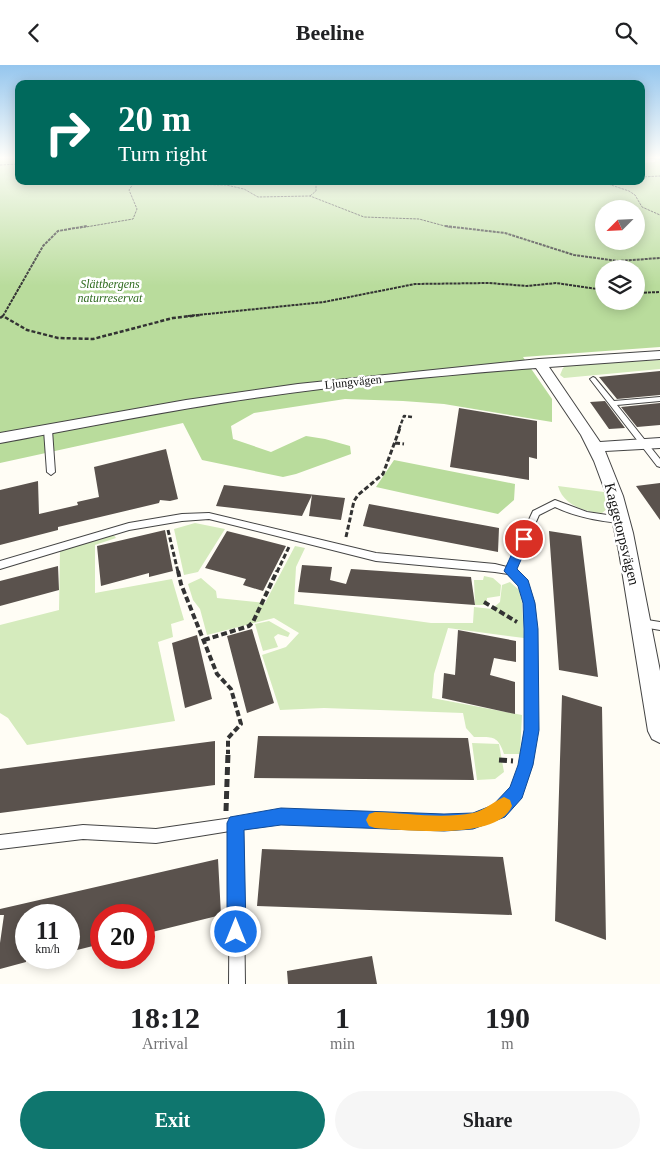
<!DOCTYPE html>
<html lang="en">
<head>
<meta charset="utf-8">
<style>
	:root { --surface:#fff; --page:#f6f6f6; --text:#202124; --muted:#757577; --accent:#0f766e }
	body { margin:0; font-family:"Times New Roman",serif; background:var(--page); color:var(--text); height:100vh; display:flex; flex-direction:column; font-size:19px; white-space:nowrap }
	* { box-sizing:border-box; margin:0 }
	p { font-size:16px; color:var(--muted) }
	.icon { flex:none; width:28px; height:28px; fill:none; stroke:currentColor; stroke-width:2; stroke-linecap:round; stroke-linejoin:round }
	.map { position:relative; height:919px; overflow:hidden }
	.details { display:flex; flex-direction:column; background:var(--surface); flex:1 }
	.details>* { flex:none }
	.guide { position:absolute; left:15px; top:15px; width:630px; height:105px; border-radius:10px; box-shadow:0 2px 12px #0003; background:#00695c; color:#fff; overflow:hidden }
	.needle { width:32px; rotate:246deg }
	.fabs { position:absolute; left:595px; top:135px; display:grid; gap:10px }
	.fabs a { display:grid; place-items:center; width:50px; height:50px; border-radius:50%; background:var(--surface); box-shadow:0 2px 12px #0003; font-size:25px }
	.speed { position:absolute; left:15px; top:839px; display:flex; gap:10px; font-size:25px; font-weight:700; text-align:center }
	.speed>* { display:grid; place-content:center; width:65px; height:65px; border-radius:50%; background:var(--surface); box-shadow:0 2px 12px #0003; line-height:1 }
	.speed small { font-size:12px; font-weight:400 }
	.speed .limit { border:8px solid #d22; background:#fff; color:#111 }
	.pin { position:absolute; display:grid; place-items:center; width:42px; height:42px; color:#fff; margin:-21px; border:2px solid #fff; border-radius:50%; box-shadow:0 1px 5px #0007 }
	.me { position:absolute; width:55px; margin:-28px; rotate:0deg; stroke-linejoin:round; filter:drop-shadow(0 0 4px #0008) }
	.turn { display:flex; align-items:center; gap:18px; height:105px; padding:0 20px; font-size:22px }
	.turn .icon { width:65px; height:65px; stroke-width:2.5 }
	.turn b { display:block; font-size:35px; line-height:42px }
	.eta { display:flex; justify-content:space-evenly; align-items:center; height:85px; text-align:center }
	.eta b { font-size:30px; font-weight:700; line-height:35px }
	.cta { display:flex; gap:10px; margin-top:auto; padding:10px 20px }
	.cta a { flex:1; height:58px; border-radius:30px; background:var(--accent); color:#fff; font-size:20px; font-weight:700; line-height:58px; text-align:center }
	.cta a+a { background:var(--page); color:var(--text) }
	header { display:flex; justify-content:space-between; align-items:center; height:65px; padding:0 20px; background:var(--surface); font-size:22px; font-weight:700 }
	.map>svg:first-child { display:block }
	.green { fill:#d5ebbd }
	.forest { fill:#b9dc9c; fill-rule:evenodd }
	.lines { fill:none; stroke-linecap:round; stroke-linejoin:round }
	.stream { stroke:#3f96cf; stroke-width:2.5 }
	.building { fill:#5a524d }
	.lane-casing { stroke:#444; stroke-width:2 }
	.street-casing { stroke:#444; stroke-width:2 }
	.path-far5 { stroke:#333; stroke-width:1; stroke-dasharray:2.5 1; stroke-linecap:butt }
	.path-far4 { stroke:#333; stroke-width:2; stroke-dasharray:3 1; stroke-linecap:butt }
	.path-far3 { stroke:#333; stroke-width:2.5; stroke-dasharray:4 2; stroke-linecap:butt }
	.path-far2 { stroke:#333; stroke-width:3; stroke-dasharray:5 2.5; stroke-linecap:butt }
	.path-far1 { stroke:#333; stroke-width:4; stroke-dasharray:6 3; stroke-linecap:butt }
	.path { stroke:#333; stroke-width:5; stroke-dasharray:8 4; stroke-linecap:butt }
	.lane { fill:#fff; fill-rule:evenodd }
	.street { fill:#fff; fill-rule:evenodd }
	.route { fill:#1a73e8; stroke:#114b97 }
	.slow { fill:#f59e0b }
	.labels { text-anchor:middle; stroke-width:5; stroke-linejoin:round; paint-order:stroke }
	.far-park-label { font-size:12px; font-style:italic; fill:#2f6b1f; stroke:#fff }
	.far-street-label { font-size:12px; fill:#111; stroke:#fff }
	.street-label { font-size:15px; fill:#111; stroke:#fff }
</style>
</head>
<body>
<header><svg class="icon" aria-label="back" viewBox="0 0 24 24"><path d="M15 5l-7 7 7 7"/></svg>Beeline<svg class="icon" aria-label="search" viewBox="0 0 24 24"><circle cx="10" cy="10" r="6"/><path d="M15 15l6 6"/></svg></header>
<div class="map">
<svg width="660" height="919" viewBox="0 0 660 919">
	<rect width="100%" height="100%" fill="#fffdf5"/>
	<path class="green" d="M660,295V304L564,313L560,310L563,303L567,300Z
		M558,421L604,427L607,444L602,448C585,447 563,440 558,421Z
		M195,458L225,464L198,507L184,510L174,464Z
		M113,469L116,473L95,480V528L172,514L184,555L171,559L173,572L158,577L175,656L27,680L8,653L0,648V560L59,545L60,485Z
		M295,481L305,483L296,502L294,539L431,558H473L474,542L492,544L500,537L502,520L510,517L519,525L522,538L524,573L448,563L434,609L432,633L522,650L520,689H504C498,670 492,672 474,672L466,663L463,648L324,643L280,645L262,590L286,582L299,568L274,553L207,570L200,544L193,535L188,519L201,513L216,526L217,533L265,538Z
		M484,511L493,513L501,520L500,531L487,533V540H475L474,515H483Z
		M269,556L290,568L288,572L278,569L274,572L278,582L263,586L255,559Z
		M472,678L499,679L504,707L495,714L477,715Z"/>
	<path class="forest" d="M0,92H19V116H641V98L655,97V93L660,94V282L523,292L552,334V357L444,339L403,336L345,334L254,348L231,361L233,374L271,387L306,371L325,374L350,381L351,389L296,409L283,412L202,395L183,358L0,398ZM604,144H636V176H604ZM604,204H636V236H604Z
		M394,395L515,419L514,435L498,449L376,422Z"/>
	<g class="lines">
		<path class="stream" d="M647,92L660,94"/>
	</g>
	<path class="building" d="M660,306V330L617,334L599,312Z
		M605,336L625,363L609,364L590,337Z
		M660,338V360L637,362L621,342Z
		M459,343L537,356V394L529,392V415L450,402Z
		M166,384L178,434L170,436L160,435L159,438L58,462V465L0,480V425L38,416L39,449L78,440L77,437L99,432L94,402Z
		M660,418V455L636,421Z
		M224,420L345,433L341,455L309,451L312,430L302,451L216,441Z
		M369,439L499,463L498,487L363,461Z
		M165,465L173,506L149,512V508L101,521L97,481Z
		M227,466L286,481L263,526L243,520L246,514L205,503Z
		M549,466L581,471L598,612L559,605Z
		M302,500L332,502L330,515L346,519L351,504L471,512L475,540L298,527Z
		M58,501L59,525L0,541V516Z
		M252,564L274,638L247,648L227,571Z
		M458,565L516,576V597L494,593L490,610L515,617V649L442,633L444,608L455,610Z
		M197,570L212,634L185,643L172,578Z
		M562,630L602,642L606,875L555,856Z
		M258,671L468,673L474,715L254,713Z
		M215,676V720L0,748V704Z
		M262,784L503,792L512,850L257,841Z
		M218,794L221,850L144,869V850H101V879L69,887V850H26V897L0,904V878L4,850H0V844Z
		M372,891L377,919H288L287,906Z"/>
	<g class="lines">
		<defs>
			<path id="lane" d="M593,312L595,313L614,336L660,332V336L617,340L660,394V402L657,401L590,314Z
				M45,363H51L52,365L55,407L51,410L47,407L44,365Z
				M555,435L587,447L621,452L625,455L621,458C598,456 576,452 555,442L539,450L515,505L527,516L534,538L536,564L537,665L532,700L522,727L520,731L504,751L473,762L444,764L281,758L243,764L245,919H229L230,766L156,778L83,774L0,784V770L83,760L156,764L281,746L444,752L473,750L495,741L511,723L520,700L525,665L526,564L524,538L520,521L508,509L495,507L376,496L209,454L182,456L129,465L0,504V496L129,458L182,449L209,448L376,488L495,499L507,502L533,446Z
				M641,554L660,557V565L637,561L636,558L637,555Z"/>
			<path id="street" d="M660,286V294L549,302L600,377L660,373V383L605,386L623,431L633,468L660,606V678L652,674L648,666L619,487L607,431L594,396L581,370L536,303C444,310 352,319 261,332C174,344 87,362 0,378V368L186,335L298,319L539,294Z"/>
		</defs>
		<use href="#lane" class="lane-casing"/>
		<use href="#street" class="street-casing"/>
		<path class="path-far5" d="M0,100L19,99
			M641,112L660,111
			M161,116L185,119L226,120L244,124L258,132L310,131L364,152L419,154L452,163
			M586,116L608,119
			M609,116L608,119L629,126L635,130L642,142L660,150
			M310,131L316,126V116
			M80,163L133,154L137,144L129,125L135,116"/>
		<path class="path-far4" d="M445,161L505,168L574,190L618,196L660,193
			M636,228L660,227
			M3,251L43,181L58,166L87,161
			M188,251L324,237L415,219L489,218L527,221L556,218L604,225"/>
		<path class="path-far3" d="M0,253L3,251L27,265L58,273L93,274L173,253L200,250
			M399,364L404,351L412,352"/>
		<path class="path-far2" d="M395,378L404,379
			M168,465L178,507
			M346,472L354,436L358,430L383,409L400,363
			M277,507L289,482"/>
		<path class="path-far1" d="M178,506L181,519L217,609L231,624L241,659L228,673V689
			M484,537L517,557
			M204,575L249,561L253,557L277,506"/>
		<path class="path" d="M499,695L513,696
			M226,746L228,688"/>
		<use href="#lane" class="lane"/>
		<use href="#street" class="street"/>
	</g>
	<linearGradient id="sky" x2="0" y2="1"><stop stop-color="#95c6ee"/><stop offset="0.42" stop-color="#fffefa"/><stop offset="1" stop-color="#fffefa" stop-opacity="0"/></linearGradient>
	<rect width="660" height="221" fill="url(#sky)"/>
	<path class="route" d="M524,470L530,474L517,504L528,515L535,538L538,564L539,665L533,700L522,733L505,752L473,764L444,766L281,760L244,765L246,867L243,874L236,876L230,874L227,867V758L230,752L281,743L444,749L473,748L493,740L510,722L518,700L524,665V564L523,538L518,521L504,506L520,471Z"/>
	<path class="slow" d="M504,732L510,735L512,741C497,776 407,765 375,763L369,761L366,755L369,749L375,747C406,748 442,754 473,748C485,745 493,737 504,732Z"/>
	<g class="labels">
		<g class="far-park-label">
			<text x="110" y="223">Slättbergens<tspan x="110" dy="14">naturreservat</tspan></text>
		</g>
		<g class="far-street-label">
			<text transform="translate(353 317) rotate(-6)" y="4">Ljungvägen</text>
		</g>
		<g class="street-label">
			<text transform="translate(622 469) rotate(76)" y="5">Kaggetorpsvägen</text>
		</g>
	</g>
</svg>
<div class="fabs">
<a><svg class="needle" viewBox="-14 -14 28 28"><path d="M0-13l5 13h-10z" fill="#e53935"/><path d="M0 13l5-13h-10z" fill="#757577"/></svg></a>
<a><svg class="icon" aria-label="layers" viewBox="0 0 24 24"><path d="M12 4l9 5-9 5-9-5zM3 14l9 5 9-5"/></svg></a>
</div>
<div class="speed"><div>11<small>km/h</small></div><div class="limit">20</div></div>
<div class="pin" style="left:524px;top:474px;background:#d93025"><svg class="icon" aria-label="arrive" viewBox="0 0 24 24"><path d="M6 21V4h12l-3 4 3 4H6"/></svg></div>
<svg class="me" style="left:236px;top:867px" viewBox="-20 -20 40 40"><circle r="17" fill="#1a73e8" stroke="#fff" stroke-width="3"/><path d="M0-11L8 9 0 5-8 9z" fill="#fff"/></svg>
<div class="guide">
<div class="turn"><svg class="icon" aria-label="right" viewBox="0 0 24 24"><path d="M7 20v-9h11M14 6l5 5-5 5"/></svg><div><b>20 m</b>Turn right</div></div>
</div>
</div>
<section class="details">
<div class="eta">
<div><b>18:12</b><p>Arrival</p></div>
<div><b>1</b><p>min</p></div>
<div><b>190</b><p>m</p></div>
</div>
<div class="cta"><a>Exit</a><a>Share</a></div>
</section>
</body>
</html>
